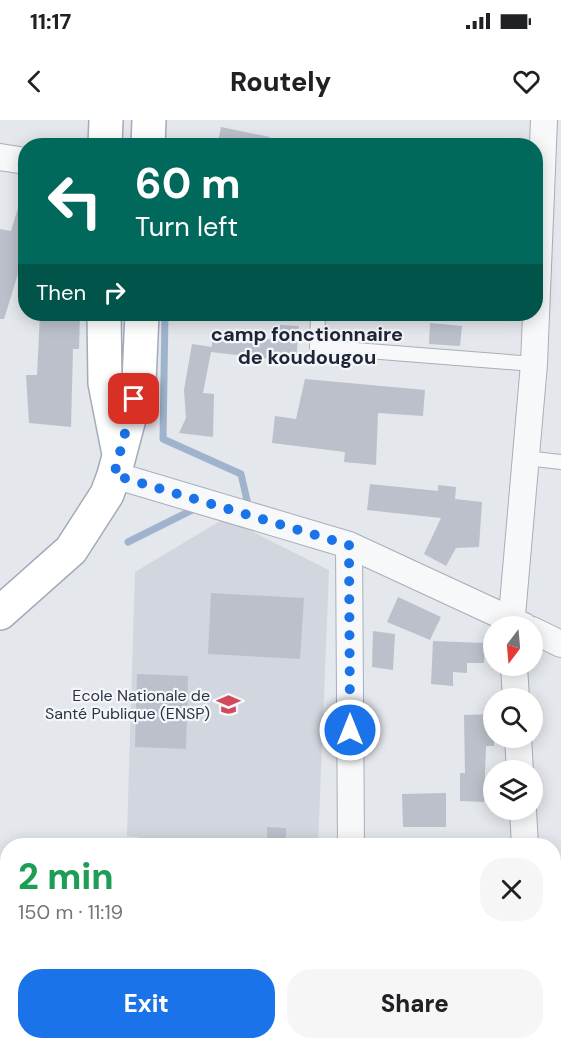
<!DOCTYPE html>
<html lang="en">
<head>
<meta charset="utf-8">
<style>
	:root { --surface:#fff; --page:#f6f6f6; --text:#202124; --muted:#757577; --accent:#1a73e8 }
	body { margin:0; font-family:"DM Sans",sans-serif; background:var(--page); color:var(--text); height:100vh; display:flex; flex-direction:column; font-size:22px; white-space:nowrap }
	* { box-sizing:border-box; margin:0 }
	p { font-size:20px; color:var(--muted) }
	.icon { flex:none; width:33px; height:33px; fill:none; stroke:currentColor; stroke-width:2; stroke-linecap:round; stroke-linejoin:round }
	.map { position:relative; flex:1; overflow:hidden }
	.sheet { position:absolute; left:0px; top:718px; width:561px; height:212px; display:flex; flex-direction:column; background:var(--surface); border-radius:24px 24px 0 0; box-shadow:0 3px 15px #0003 }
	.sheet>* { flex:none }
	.guide { position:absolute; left:18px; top:18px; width:525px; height:183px; border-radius:24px; box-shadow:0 3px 15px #0003; background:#00695c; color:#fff; overflow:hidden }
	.needle { width:39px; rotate:196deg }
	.fabs { position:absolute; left:483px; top:496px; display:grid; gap:12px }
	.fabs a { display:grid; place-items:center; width:60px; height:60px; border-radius:50%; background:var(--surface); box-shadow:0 3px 15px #0003; font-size:30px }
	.pin { position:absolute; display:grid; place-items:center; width:51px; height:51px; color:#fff; margin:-26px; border-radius:12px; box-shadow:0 3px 9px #0006 }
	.me { position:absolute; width:66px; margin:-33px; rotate:0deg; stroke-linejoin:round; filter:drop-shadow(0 0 4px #0008) }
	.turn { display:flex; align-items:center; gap:21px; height:126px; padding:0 18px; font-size:27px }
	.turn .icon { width:78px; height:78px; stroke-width:2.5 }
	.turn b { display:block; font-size:42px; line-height:51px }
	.then { display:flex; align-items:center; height:57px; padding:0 18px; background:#0003; gap:12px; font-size:22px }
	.round { display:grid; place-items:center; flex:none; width:63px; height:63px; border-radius:24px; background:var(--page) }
	.summary { display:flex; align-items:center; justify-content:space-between; height:102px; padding:0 18px }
	h1 { font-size:36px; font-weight:800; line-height:45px; color:#1e9e55 }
	.cta { display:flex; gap:12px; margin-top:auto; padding:12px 18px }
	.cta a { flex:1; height:69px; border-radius:24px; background:var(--accent); color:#fff; font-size:24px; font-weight:800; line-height:69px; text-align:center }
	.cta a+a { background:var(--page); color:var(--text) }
	.status { display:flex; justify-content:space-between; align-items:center; height:42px; padding:0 30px; background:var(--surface); direction:ltr }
	.status svg { height:16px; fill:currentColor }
	header { display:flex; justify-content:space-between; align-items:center; height:78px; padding:0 18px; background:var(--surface); font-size:27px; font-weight:800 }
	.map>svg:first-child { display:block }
	.built { fill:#d2d6de }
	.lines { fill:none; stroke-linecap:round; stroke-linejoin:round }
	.stream { stroke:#9fb4cc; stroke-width:7 }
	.building { fill:#bbc0ca }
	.lane-casing { stroke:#a9aeb7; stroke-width:16 }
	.street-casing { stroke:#a9aeb7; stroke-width:28 }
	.primary-casing { stroke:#a3abb8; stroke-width:36 }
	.lane { stroke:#f7f8fa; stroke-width:14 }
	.street { stroke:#f7f8fa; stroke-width:26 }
	.primary { stroke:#fff; stroke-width:33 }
	.route { stroke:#1a73e8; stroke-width:10; stroke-dasharray:0 18 }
	.labels { text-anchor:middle; stroke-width:4.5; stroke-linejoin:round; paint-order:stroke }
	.poi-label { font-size:16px; fill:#2b3445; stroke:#f4f6f9; text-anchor:end }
	.quarter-label { font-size:20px; font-weight:bold; fill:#1d2536; stroke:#f4f6f9 }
</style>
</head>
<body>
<div class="status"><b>11:17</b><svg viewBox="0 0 49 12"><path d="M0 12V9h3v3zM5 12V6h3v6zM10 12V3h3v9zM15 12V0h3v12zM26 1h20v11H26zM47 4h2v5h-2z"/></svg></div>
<header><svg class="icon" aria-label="back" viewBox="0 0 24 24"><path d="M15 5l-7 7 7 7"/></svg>Routely<svg class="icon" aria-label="heart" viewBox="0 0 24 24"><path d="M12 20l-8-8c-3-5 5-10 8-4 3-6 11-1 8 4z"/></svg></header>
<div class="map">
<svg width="561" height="929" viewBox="0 0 561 929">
	<rect width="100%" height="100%" fill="#e4e7ec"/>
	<path class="built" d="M225,398L329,450L318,726H137L138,717L127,716L135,452Z
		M122,923L310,922V923L309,929H122Z"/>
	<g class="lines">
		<path class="stream" d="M165,194L163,319L241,354L249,389
			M128,422L198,387"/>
	</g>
	<path class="building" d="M221,7L270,17L269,26H217Z
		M21,78L26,79V145L21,144L4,199H0V109L11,111Z
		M40,194H80L79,229H73L71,307L29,303L26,255H37Z
		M430,203L462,206L460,226L429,224Z
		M280,205L299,206L296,242L211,232L213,215L279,220Z
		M192,224L212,227L203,273L214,274L213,317L179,313L186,298L184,270Z
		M305,259L425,270L423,296L378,293L376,345L344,342L345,332L272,323L275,296L296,299Z
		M370,364L438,371V365L456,367L455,379L482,382L479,427L456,428L446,446L424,434L441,398L367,390Z
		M211,473L304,478L300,539L208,534Z
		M398,477L441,497L430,520L387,502Z
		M373,511L395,514L393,550L372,547Z
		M433,521L485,523L484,543H467V553L453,552V566L431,564Z
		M137,554L188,556L186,629L135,627Z
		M494,594V626H486L484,682L460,681V653H465L464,595Z
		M446,673V707H403L402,674Z
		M267,707L286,708V726H267Z"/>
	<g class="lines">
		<defs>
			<path id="lane" d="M318,194L317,227L534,244
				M526,338L561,342"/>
			<path id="street" d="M0,37L26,41
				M114,355L349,425L524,506
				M349,425L351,726
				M511,507L534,244L544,0
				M532,510L561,524
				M514,546L516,579
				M518,618L520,651
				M523,690L525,726
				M352,922V929
				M537,922V929"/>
			<path id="primary" d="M105,26L106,0
				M148,26L149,0
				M104,194L105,263L118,329
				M0,493L71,430L107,374L114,355L139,261L142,194"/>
		</defs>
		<use href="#lane" class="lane-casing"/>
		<use href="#street" class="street-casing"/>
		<use href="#primary" class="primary-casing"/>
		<use href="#lane" class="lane"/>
		<use href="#street" class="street"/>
		<use href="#primary" class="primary"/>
	</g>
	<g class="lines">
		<path class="route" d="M134,279L114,355L349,425L350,610"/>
	</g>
	<defs>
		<symbol id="school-bare" viewBox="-9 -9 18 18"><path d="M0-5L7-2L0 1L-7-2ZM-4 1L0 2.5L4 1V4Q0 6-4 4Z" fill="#d1495b" stroke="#f4f6f9" stroke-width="2.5" paint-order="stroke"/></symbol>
	</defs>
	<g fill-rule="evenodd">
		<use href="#school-bare" x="212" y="568" width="33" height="33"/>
	</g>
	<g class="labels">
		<g class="poi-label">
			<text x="210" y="581">Ecole Nationale de<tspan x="210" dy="18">Santé Publique (ENSP)</tspan></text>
		</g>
		<g class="quarter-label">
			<text x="307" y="221">camp fonctionnaire<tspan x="307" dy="23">de koudougou</tspan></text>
		</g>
	</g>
</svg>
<div class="fabs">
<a><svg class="needle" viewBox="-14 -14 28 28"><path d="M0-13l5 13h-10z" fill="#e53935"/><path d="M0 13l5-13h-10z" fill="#757577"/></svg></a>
<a><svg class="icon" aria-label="search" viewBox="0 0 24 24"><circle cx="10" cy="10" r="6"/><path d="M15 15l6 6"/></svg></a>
<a><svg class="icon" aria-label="layers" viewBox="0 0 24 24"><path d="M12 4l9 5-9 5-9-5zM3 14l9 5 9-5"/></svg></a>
</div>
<div class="pin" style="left:134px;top:279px;background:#d93025"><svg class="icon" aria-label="arrive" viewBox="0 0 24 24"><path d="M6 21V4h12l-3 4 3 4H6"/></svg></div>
<svg class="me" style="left:350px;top:610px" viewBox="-20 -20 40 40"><circle r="17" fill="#1a73e8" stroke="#fff" stroke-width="3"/><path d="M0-11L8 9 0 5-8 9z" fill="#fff"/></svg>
<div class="guide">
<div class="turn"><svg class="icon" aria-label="left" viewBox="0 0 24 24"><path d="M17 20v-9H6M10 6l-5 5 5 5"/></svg><div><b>60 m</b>Turn left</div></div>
<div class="then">Then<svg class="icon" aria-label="right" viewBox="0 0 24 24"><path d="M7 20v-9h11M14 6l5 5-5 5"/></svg></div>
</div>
<section class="sheet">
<div class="summary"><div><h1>2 min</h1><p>150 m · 11:19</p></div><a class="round"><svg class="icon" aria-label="close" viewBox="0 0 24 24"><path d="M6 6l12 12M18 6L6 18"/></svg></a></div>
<div class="cta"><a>Exit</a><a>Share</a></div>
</section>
</div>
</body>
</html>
